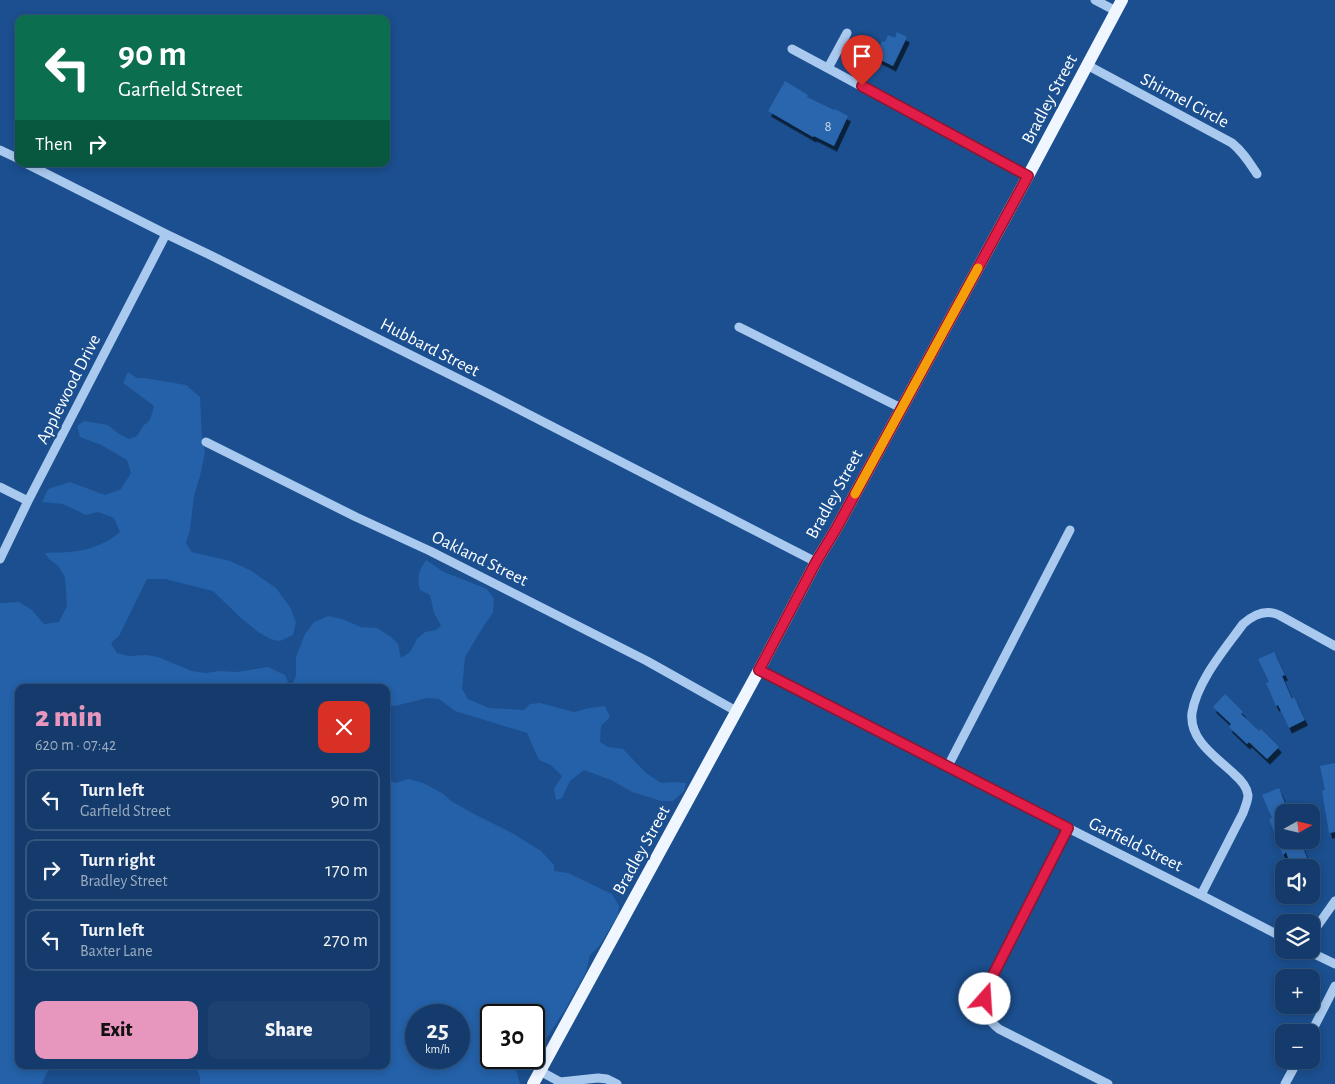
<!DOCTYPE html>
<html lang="en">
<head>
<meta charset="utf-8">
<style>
	:root { --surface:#143b6b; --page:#1d4271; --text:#f1f3f6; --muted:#9dadc1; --line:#33557e; --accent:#e797bd }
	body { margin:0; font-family:"Alegreya Sans",sans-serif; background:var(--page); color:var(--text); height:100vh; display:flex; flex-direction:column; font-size:19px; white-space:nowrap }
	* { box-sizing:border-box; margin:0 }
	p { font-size:16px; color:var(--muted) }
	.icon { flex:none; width:28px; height:28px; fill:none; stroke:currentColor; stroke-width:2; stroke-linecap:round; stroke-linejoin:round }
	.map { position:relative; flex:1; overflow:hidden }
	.side { position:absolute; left:15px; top:684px; width:375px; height:385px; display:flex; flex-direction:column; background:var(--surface); border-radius:10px; box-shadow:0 2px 8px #0003,0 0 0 1px var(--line) }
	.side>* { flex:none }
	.top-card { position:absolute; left:15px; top:15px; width:375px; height:152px; border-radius:10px; box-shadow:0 2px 8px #0003,0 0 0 1px var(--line); background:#0b6e4f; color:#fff; overflow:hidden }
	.needle { width:32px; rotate:82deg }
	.buttons { position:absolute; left:1275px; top:804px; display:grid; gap:10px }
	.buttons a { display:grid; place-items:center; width:45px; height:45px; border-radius:10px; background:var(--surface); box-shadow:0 2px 8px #0003,0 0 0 1px var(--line); font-size:25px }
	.speed { position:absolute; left:405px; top:1004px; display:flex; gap:10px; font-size:25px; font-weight:700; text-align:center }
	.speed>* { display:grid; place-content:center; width:65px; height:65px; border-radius:50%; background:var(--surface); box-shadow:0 2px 8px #0003,0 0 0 1px var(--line); line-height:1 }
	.speed small { font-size:12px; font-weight:400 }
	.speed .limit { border:2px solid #111; border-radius:8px; background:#fff; color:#111 }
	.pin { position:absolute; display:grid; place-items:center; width:42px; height:42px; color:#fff; margin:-51px -21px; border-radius:50% 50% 50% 0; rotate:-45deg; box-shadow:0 0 5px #0007 }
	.pin .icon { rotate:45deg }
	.me { position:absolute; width:55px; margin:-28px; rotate:19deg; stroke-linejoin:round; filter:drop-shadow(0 0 4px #0008) }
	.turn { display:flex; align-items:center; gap:18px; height:105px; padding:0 20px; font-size:22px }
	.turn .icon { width:65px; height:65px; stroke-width:2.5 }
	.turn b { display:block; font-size:35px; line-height:42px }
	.then { display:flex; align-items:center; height:48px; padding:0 20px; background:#0003; gap:10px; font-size:19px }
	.round { display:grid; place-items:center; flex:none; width:52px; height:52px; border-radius:10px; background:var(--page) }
	.overview { display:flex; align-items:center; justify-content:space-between; height:85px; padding:0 20px }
	h1 { font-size:30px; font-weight:800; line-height:38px; color:var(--accent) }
	.cta { display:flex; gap:10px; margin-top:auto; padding:10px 20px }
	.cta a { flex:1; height:58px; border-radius:10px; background:var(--accent); color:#111; font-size:20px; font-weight:800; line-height:58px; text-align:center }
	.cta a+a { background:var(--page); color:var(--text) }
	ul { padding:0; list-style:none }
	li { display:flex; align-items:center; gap:15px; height:62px; margin:0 10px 8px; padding:0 10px; border:2px solid var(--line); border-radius:10px }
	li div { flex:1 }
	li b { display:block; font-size:19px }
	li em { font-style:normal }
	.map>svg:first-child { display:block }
	.green { fill:#2461a8; fill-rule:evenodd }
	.building { fill:#2a66ad; filter:url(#shadow) }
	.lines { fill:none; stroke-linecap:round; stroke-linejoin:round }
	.minor { stroke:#a9c9ee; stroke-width:9 }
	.major { stroke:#f0f6ff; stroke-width:12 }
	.route-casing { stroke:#92132f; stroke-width:12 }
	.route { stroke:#e11d48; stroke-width:9 }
	.slow { stroke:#f59e0b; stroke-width:9 }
	.labels { text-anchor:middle; stroke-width:5; stroke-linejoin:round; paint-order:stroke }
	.number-label { font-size:15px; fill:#cad9ea }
	.street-label { font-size:18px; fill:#fff; stroke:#1b4f8f }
</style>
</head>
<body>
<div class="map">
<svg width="1335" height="1084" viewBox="0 0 1335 1084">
	<defs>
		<filter id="shadow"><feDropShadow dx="3" dy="5.5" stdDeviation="0" flood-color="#0009"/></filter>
	</defs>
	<rect width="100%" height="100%" fill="#1b4f8f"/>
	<path class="green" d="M128,372L137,378H145L186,385L200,397L202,437L205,453L200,476L194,496L190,530L186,543L192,552L230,561L250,570L276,588L290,607L296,622L293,635L280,641L270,639L258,632L241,618L213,591L165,579H147L119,636L111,643L117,653L129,656L147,655L158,657L192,671L206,673L219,671L236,672L268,667L285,675L290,687L19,688V1065H57L47,1072L42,1084H0V603L19,602L32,610L44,624L59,622L67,606L65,577L58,566L49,559L45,553C56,552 67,553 77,551C92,549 109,542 120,532L114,518L98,512L86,515L63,504L42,502L48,489L70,482L105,495L121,489L131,473L127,460L101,445L80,437L77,426L84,421L108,425L119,434L129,439L137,436L143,426L150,420L154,406L123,383Z
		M426,560L444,572L487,589L494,599L493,613L485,624L465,657L462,689L468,699L489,708L524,710L530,704L540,703L574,712L589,708L605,706L610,717L601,726L600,742L608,747L623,749L646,773L661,783L674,782L686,783L684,791L673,801H661L632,792L611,780L584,770L570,781L562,798L556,800L554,789L562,776L551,765L539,760L527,733L455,711L439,699L427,698L395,706L386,705V688L291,687L296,676V657L305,634L314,622L328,616L342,619L361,627L377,628L391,637L398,644L401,658L410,652L417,639L425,632L436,630L441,626L434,613L430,595L420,590C417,576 418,572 426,560Z
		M386,779L396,783L408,779L423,783L442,793L451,801L474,814L512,833L541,851L554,865V871L568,873L612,894L619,906L618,915L600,945L590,955L586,972L566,1008L546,1039L534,1052V1015H491V1058H512L508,1061L516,1070L520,1084H200V1077L195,1065H386ZM416,1015H459V1058H416Z"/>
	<path class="building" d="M897,32L907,37L893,66L875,57L882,41L885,42L888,35L895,38Z
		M785,81L808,95L807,97L834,110L835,109L848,116L834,146L814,136L813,137L768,111Z
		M1274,652L1285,675L1282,676L1292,699L1294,697L1305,720L1289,728L1278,705L1276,706L1266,683L1269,682L1258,659Z
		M1225,694L1243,712L1241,714L1259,731L1261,729L1279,747L1267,759L1249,742L1247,744L1229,727L1231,724L1213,707Z
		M1335,763V832L1329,833L1322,791L1325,790L1320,766Z
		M1279,788L1288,811L1284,812V840H1300L1311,868H1292L1286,852L1283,855L1269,819L1272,818L1262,795Z"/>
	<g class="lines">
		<path class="minor" d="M1095,0L1116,11
			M792,49L1028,176
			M1087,65L1232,143C1243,152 1249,162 1257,174
			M828,68L847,33
			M0,150L19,159
			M27,164L166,234L208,254L487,393L816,562
			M739,327L901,408
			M206,442L356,517L430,551L576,625L647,661L736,711
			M0,487L28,501
			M0,559L28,501L166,234
			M759,670L1068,828L1201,895L1284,938
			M948,766L1070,530
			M1068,828L990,981C983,1001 981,1015 999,1029L1108,1084
			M1201,895L1243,813C1245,807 1248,801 1248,795C1247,786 1240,779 1233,773C1216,757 1189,740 1192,713C1197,681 1225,649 1243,624C1253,615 1266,609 1279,615L1335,646
			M1311,935L1335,901
			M1306,950L1335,964
			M1311,1033L1335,986
			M540,1071L560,1082L598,1078L607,1079L617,1084
			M1285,1084L1298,1060"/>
		<path class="major" d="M533,1084L759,670L816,562L836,529L1028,176L1122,0"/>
	</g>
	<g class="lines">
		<defs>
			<path id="route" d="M862,86L1028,176L836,529L816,562L759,670L1068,828L990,981L985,999"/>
		</defs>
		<use href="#route" class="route-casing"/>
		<use href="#route" class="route"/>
		<path class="slow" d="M855,494L978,268"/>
	</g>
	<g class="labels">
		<g class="number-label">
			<text x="828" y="131">8</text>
		</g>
		<g class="street-label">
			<text transform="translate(1049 99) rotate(-62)" y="6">Bradley Street</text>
			<text transform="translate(1185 100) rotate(28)" y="6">Shirmel Circle</text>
			<text transform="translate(430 347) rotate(27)" y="6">Hubbard Street</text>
			<text transform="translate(68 389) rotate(-63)" y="6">Applewood Drive</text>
			<text transform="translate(834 494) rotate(-61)" y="6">Bradley Street</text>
			<text transform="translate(480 558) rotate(26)" y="6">Oakland Street</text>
			<text transform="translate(1136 844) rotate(26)" y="6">Garfield Street</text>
			<text transform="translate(641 850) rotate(-61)" y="6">Bradley Street</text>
		</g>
	</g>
</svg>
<div class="buttons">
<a><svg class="needle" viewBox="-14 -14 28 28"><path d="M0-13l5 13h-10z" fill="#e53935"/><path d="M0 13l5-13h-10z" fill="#9dadc1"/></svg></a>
<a><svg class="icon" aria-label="sound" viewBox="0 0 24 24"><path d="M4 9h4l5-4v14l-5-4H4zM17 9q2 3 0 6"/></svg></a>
<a><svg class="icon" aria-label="layers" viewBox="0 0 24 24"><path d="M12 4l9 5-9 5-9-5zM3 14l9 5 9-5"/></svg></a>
<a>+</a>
<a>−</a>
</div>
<div class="speed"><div>25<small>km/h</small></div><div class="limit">30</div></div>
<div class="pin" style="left:862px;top:86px;background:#d93025"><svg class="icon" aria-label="arrive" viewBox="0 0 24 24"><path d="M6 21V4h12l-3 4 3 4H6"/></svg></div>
<svg class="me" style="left:985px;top:999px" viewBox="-20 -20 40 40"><circle r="19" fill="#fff"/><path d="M0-13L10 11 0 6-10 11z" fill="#e11d48"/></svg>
<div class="top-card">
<div class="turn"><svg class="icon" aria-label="left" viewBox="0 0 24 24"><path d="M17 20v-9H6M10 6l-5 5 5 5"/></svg><div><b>90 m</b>Garfield Street</div></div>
<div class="then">Then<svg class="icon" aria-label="right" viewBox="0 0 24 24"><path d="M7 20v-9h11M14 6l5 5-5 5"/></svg></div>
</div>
<section class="side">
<div class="overview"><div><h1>2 min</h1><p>620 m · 07:42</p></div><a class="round" style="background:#d93025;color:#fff"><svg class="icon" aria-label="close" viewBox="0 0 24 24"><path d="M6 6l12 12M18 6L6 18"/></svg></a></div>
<ul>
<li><svg class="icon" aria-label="left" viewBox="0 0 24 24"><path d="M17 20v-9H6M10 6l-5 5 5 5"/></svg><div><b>Turn left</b><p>Garfield Street</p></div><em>90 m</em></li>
<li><svg class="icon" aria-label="right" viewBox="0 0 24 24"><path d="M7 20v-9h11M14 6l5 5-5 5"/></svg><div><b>Turn right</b><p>Bradley Street</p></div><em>170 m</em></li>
<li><svg class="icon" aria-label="left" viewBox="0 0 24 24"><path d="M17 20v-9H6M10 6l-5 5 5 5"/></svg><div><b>Turn left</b><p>Baxter Lane</p></div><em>270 m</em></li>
</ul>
<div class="cta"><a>Exit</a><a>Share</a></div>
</section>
</div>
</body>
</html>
